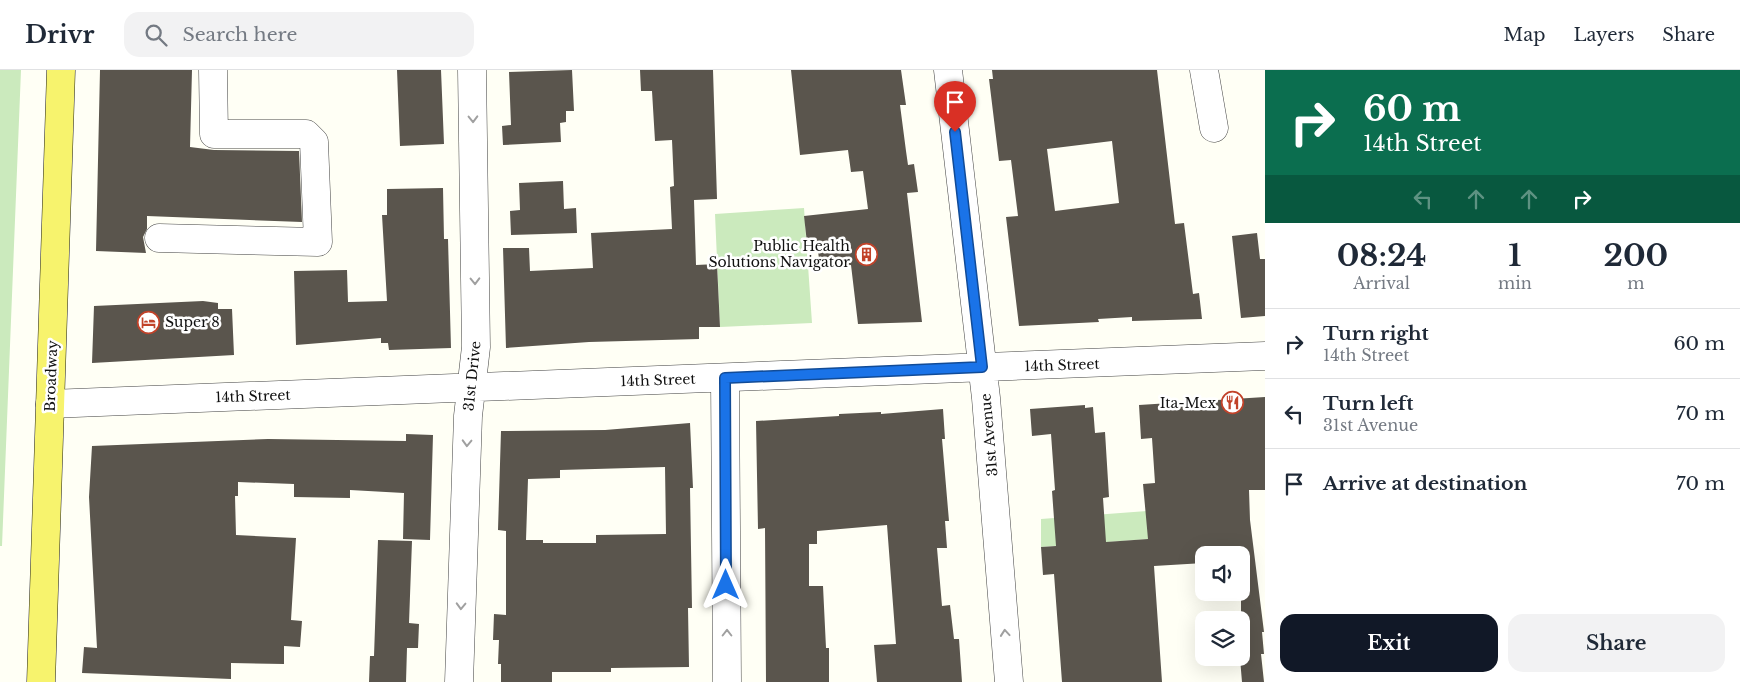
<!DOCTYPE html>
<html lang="en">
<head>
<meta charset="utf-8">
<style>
	:root { --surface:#fff; --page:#f2f2f3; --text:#1f2937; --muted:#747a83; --line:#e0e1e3; --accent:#111827 }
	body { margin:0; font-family:"Libre Baskerville",serif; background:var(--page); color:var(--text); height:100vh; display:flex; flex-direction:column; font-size:19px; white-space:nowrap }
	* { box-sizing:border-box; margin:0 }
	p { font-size:16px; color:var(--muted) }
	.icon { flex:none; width:28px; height:28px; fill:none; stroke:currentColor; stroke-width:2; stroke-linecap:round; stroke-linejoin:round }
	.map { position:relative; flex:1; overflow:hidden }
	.details { display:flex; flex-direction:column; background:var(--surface); width:475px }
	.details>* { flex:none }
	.hud { background:#0b6e4f; color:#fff; overflow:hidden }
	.tools { position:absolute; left:1195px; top:476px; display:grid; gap:10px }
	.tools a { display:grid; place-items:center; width:55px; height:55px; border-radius:10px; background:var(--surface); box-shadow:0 5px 20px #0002; font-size:25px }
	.pin { position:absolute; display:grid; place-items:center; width:42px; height:42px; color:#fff; margin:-51px -21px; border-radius:50% 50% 50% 0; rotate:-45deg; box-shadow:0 0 5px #0007 }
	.pin .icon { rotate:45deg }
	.me { position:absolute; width:55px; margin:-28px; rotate:0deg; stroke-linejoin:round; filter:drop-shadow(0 0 4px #0008) }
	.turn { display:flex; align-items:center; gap:18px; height:105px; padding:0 15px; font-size:22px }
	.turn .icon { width:65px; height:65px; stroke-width:2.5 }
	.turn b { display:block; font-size:35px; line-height:42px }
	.lanes { display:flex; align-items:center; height:48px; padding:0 15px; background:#0003; justify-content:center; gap:25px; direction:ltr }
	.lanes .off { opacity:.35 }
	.eta { display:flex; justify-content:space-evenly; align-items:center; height:85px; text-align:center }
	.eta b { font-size:30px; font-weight:700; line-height:35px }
	.action { display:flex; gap:10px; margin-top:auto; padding:10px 15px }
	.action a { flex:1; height:58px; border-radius:15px; background:var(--accent); color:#fff; font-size:20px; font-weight:700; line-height:58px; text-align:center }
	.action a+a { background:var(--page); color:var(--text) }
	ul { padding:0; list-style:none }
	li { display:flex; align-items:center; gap:15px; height:70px; padding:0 15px; border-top:1px solid var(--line) }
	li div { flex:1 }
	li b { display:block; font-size:19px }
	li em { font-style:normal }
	header { display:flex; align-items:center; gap:30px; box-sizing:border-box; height:70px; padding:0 25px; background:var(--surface); border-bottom:1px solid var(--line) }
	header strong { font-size:24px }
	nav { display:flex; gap:28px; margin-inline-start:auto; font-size:18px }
	.search { width:350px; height:45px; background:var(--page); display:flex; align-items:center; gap:12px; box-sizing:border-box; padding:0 18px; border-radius:15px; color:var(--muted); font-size:19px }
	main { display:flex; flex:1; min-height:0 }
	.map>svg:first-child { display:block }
	.green { fill:#cbeabd }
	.building { fill:#5a554d; fill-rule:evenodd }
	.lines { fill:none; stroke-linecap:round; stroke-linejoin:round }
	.minor-casing { stroke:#444; stroke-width:29 }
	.major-casing { stroke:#222; stroke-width:29 }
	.minor { stroke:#fff; stroke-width:28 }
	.major { stroke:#f7f36d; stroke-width:28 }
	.oneway { stroke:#a0a0a0 }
	.route-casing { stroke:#114b97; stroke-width:12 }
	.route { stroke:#1a73e8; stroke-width:9 }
	.labels { text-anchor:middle; stroke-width:5; stroke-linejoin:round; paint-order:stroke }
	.poi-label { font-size:14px; fill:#111; stroke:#fff; text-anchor:end }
	.street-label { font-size:14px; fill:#111; stroke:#fff }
</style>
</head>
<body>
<header>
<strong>Drivr</strong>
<div class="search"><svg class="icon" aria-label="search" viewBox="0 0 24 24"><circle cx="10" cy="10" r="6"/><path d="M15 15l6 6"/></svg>Search here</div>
<nav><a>Map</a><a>Layers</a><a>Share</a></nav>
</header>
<main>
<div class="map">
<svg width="1265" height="612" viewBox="0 0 1265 612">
	<rect width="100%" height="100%" fill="#fffff5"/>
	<path class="green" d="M0,0H21L2,476H0Z
		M804,138L812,253L720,257L715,144Z
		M1200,437L1202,465L1041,477V449Z"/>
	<path class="building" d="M100,0H192L190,77L214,80L299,81L302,152L147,146V159L143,167L146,183L96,181Z
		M397,0H441L444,74L400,76Z
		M572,0L574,41H566V52L560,53L561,72L503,75L502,56L511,55L509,2Z
		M640,0H713L717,129L694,130L696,195L717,194L720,257H699V269L589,272L506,278L503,178H529L530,201L593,198L591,163L672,159L670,117L674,116L672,70L655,71L652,21H641Z
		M791,0H901L906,35H900L906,81L908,95L914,94L918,122L907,123L922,252L858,254L851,195L820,198L817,172L807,173L804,146L868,139L863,101L851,102L848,80L800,85Z
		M992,0H1157L1175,154L1184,153L1193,224L1199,223L1202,249L1132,251V247L1098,249L1099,252L1019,256L1006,147L1018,146L1011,90L999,91L989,9H993ZM1112,71L1119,133L1055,141L1047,79Z
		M563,111L564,139L576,138L577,163L511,165L510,141L520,140L519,113Z
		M443,118L444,169H448L451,278L389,280L388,273H381V268L296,275L294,201L347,200L348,232L387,231L382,145H387V119Z
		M1257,163L1260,189H1265V246L1241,248L1232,166Z
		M203,231L218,233V239H232L234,285L92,293L94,236Z
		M1265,327V420H1249L1250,450L1264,562H1262L1264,584H1261L1264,612H1242L1240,588H1241V485H1204V493L1154,496L1162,612H1062L1054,504L1043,505L1041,477L1056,476L1052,421L1055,420L1051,364L1032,366L1030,339L1085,335V338L1093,337L1095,363L1105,362L1109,427L1103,428L1106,472L1148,469L1143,414L1155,413L1152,368L1141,369L1139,335Z
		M943,339L945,369H942L949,451H945L947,478H937L942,536L950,535L954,569H959L962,612H877L874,575L896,574L887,455L817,461V474H809V516H823L826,578H829V612H766L765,458L758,459L756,351L839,346V344L881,342V344Z
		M690,353L693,418H690L692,538H688L689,597L611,598V602H552V612H501V594H498L499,570H493L494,544L506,545V461L498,460L501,361L605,360ZM665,397L666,464L596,465V473H543V470H526L528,409L560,408V400Z
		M406,364L433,365L430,470L403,469L404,423L350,420V428L294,427V414L238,412V426H235L236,465L296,468L291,550L302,551L300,577L284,576V594L231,593V609L82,603L84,577L97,578L89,427L92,376L268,369L406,371Z
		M378,470L412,471L409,553L419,554L418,578H407L406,612H369L370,586H374Z"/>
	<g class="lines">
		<defs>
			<path id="minor" d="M948,0L986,328L1009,612
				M1204,0L1214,58
				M159,168L318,172L314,72L306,64H214L213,0
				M725,308L727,612
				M50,334L1265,286
				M459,612L468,346L476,277L472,0"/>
			<path id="major" d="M41,612L61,0"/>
		</defs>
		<use href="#minor" class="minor-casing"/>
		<use href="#major" class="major-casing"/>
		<use href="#minor" class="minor"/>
		<use href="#major" class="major"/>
	</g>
	<defs><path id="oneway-chevron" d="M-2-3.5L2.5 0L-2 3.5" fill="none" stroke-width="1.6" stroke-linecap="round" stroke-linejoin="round" transform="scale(1.25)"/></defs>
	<g class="oneway">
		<use href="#oneway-chevron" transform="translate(473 49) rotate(89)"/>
		<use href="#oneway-chevron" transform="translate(475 211) rotate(89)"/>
		<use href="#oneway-chevron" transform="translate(467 373) rotate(92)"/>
		<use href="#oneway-chevron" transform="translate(461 536) rotate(92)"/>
		<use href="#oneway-chevron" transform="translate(727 563) rotate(-90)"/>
		<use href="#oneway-chevron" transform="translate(1005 563) rotate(-95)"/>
	</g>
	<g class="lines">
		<defs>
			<path id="route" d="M726,515L725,308L982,297L955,62"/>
		</defs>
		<use href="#route" class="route-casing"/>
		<use href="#route" class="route"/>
	</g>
	<defs>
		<symbol id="building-ring" viewBox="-11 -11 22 22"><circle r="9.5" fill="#fff" stroke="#c14229" stroke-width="1.5"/><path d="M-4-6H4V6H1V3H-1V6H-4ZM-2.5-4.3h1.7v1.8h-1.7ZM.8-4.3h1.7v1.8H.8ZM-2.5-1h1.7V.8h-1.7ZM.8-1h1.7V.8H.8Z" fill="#c14229"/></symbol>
		<symbol id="hotel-ring" viewBox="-11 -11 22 22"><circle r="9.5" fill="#fff" stroke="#c14229" stroke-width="1.5"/><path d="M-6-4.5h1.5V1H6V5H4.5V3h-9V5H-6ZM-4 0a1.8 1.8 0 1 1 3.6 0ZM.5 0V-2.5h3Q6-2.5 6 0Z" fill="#c14229"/></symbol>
		<symbol id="restaurant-ring" viewBox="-11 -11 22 22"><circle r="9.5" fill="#fff" stroke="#c14229" stroke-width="1.5"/><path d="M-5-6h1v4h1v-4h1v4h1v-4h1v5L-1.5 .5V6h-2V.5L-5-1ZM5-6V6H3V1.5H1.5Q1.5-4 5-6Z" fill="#c14229"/></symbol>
	</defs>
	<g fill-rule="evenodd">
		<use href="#building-ring" x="854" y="172" width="25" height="25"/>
		<use href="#hotel-ring" x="136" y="240" width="25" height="25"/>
		<use href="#restaurant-ring" x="1220" y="320" width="25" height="25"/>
	</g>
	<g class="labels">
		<g class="poi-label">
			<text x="850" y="181">Public Health<tspan x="850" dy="16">Solutions Navigator</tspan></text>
			<text x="165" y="257" text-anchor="start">Super 8</text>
			<text x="1216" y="338">Ita-Mex</text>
		</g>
		<g class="street-label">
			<text transform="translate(1062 295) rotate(-2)" y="5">14th Street</text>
			<text transform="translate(51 306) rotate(-88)" y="5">Broadway</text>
			<text transform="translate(472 306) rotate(-84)" y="5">31st Drive</text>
			<text transform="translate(658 310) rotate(-2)" y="5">14th Street</text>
			<text transform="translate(253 326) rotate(-2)" y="5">14th Street</text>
			<text transform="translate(989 365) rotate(-95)" y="5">31st Avenue</text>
		</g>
	</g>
</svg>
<div class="tools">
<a><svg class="icon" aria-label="sound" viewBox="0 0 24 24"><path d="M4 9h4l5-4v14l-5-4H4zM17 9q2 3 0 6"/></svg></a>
<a><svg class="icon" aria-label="layers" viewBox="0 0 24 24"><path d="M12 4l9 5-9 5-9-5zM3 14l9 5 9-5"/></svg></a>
</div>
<div class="pin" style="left:955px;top:62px;background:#d93025"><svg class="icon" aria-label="arrive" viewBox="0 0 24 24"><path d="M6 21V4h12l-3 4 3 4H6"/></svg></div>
<svg class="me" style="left:726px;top:515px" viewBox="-20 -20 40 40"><path d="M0-17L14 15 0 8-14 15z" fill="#1a73e8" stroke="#fff" stroke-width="4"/></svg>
</div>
<section class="details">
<div class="hud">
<div class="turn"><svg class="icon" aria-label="right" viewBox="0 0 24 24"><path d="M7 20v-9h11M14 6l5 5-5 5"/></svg><div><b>60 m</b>14th Street</div></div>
<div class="lanes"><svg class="icon off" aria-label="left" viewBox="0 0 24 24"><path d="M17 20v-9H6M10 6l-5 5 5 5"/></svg><svg class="icon off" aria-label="ahead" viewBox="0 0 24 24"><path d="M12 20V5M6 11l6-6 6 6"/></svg><svg class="icon off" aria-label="ahead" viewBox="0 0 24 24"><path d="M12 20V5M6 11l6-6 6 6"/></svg><svg class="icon" aria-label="right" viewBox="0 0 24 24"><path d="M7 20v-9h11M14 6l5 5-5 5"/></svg></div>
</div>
<div class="eta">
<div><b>08:24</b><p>Arrival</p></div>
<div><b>1</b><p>min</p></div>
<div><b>200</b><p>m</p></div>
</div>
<ul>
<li><svg class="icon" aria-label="right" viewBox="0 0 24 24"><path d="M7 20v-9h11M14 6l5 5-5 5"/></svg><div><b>Turn right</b><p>14th Street</p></div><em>60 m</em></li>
<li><svg class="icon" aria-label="left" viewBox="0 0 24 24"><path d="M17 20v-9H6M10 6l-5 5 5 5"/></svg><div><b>Turn left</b><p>31st Avenue</p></div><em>70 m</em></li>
<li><svg class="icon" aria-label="arrive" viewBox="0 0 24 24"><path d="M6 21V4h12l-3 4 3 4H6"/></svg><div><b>Arrive at destination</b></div><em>70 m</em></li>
</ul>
<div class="action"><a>Exit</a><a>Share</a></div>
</section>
</main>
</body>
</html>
